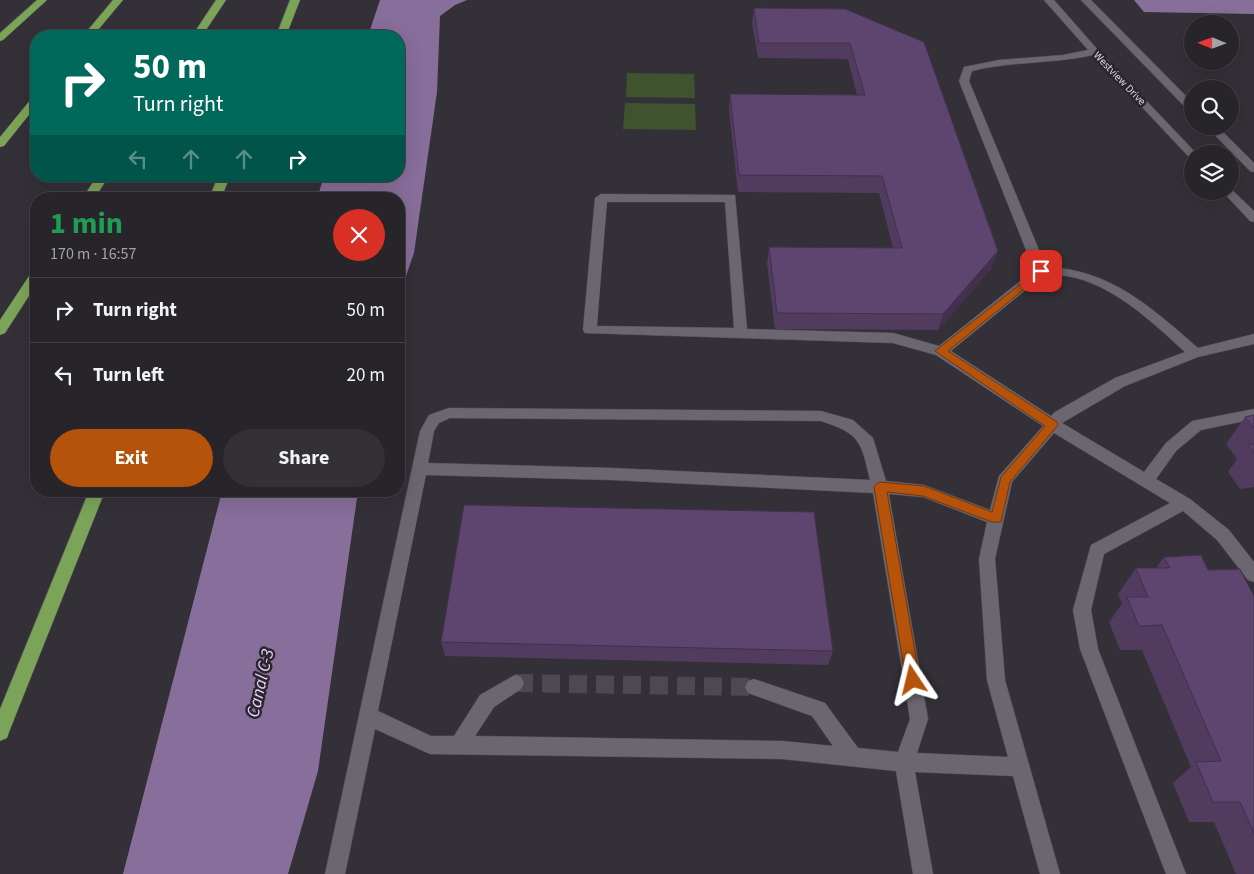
<!DOCTYPE html>
<html lang="en">
<head>
<meta charset="utf-8">
<style>
	:root { --surface:#27242a; --page:#333036; --text:#f1f3f6; --muted:#a4a4a8; --line:#434147; --accent:#b45309 }
	body { margin:0; font-family:"Source Sans 3",sans-serif; background:var(--page); color:var(--text); height:100vh; display:flex; flex-direction:column; font-size:19px; white-space:nowrap }
	* { box-sizing:border-box; margin:0 }
	p { font-size:16px; color:var(--muted) }
	.icon { flex:none; width:28px; height:28px; fill:none; stroke:currentColor; stroke-width:2; stroke-linecap:round; stroke-linejoin:round }
	.map { position:relative; flex:1; overflow:hidden }
	.details { position:absolute; left:30px; top:192px; width:375px; height:305px; display:flex; flex-direction:column; background:var(--surface); border-radius:20px; box-shadow:0 5px 20px #0002,0 0 0 1px var(--line) }
	.details>* { flex:none }
	.hud { position:absolute; left:30px; top:30px; width:375px; height:152px; border-radius:20px; box-shadow:0 5px 20px #0002,0 0 0 1px var(--line); background:#00695c; color:#fff; overflow:hidden }
	.needle { width:32px; rotate:271deg }
	.fabs { position:absolute; left:1184px; top:15px; display:grid; gap:10px }
	.fabs a { display:grid; place-items:center; width:55px; height:55px; border-radius:50%; background:var(--surface); box-shadow:0 5px 20px #0002,0 0 0 1px var(--line); font-size:25px }
	.pin { position:absolute; display:grid; place-items:center; width:42px; height:42px; color:#fff; margin:-21px; border-radius:10px; box-shadow:0 2px 8px #0006 }
	.me { position:absolute; width:55px; margin:-28px; rotate:350deg; stroke-linejoin:round; filter:drop-shadow(0 0 4px #0008) }
	.turn { display:flex; align-items:center; gap:18px; height:105px; padding:0 20px; font-size:22px }
	.turn .icon { width:65px; height:65px; stroke-width:2.5 }
	.turn b { display:block; font-size:35px; line-height:42px }
	.lanes { display:flex; align-items:center; height:48px; padding:0 20px; background:#0003; justify-content:center; gap:25px; direction:ltr }
	.lanes .off { opacity:.35 }
	.round { display:grid; place-items:center; flex:none; width:52px; height:52px; border-radius:26px; background:var(--page) }
	.headline { display:flex; align-items:center; justify-content:space-between; height:85px; padding:0 20px }
	h1 { font-size:30px; font-weight:700; line-height:38px; color:#1e9e55 }
	.button { display:flex; gap:10px; margin-top:auto; padding:10px 20px }
	.button a { flex:1; height:58px; border-radius:30px; background:var(--accent); color:#fff; font-size:20px; font-weight:700; line-height:58px; text-align:center }
	.button a+a { background:var(--page); color:var(--text) }
	ul { padding:0; list-style:none }
	li { display:flex; align-items:center; gap:15px; height:65px; padding:0 20px; border-top:1px solid var(--line) }
	li div { flex:1 }
	li b { display:block; font-size:19px }
	li em { font-style:normal }
	.map>svg:first-child { display:block }
	.green { fill:#3f532e }
	.water { fill:#886e9b }
	.lines { fill:none; stroke-linecap:round; stroke-linejoin:round }
	.minor-tunnel { stroke:#4d4951; stroke-width:18; stroke-dasharray:18 9; stroke-linecap:butt }
	.minor-casing { stroke:#514e54; stroke-width:1 }
	.highway-casing { stroke:#514e54; stroke-width:1 }
	.minor { fill:#6b666f; fill-rule:evenodd }
	.highway { fill:#7ca458; fill-rule:evenodd }
	.wall { fill:#513b5f }
	.shaded-wall { fill:#42304e }
	.building { fill:#5e456f; stroke:#42304e }
	.route { fill:#b45309; stroke:#753606 }
	.labels { text-anchor:middle; stroke-width:5; stroke-linejoin:round; paint-order:stroke }
	.far-street-label { font-size:11px; fill:#dbd8dd; stroke:#2a262e }
	.near-water-label { font-size:18px; font-style:italic; fill:#e9d1fb; stroke:#2a262e }
</style>
</head>
<body>
<div class="map">
<svg width="1254" height="874" viewBox="0 0 1254 874">
	<rect width="100%" height="100%" fill="#343038"/>
	<path class="green" d="M627,73L694,74L695,98L626,97Z
		M625,103L695,104L696,130L623,129Z"/>
	<path class="water" d="M380,0H467L455,5L440,16L437,92L414,253L399,296V199H317L324,176H399V36H368Z
		M1134,0H1254V14L1144,12Z
		M222,491H358L318,771L288,874H123Z"/>
	<g class="lines">
		<path class="minor-tunnel" d="M515,683L754,687"/>
		<defs>
			<path id="minor" d="M1044,0H1054L1098,50L1197,154H1192V157L1188,156L1093,55C1053,64 1012,61 972,71L969,81L1046,267C1110,269 1152,308 1198,348L1254,334V344L1198,357L1125,386L1062,423L1144,472L1166,443L1192,421L1254,409V419L1201,430L1176,451L1156,479L1190,499L1229,530L1254,562V582L1248,580L1217,540L1183,511L1104,554L1091,610L1098,649L1186,874H1166L1080,649L1073,610L1091,545L1170,503L1054,433L1012,482L995,559L1005,680L1060,874H1040L1013,776L915,772L933,874H913L896,771L782,759L430,754L375,729L345,874H325L420,431L429,415L449,408L821,411L853,420L873,438L886,481L924,485L990,510L999,476L1043,426L936,355L893,343L585,333L583,330L595,198L601,194L735,195L747,329L893,333L939,346L1034,270L959,81L964,67L999,60L1063,55L1088,50ZM607,202H725L734,328L597,326ZM1044,275C1051,276 1060,275 1067,276C1113,284 1152,322 1185,352L1115,378L1055,412L1051,416L951,351ZM450,418L821,421C861,434 861,442 870,480L612,468L428,463L434,431L439,423ZM426,475L612,480L873,493L910,719L898,752L858,748L825,703L754,679L748,681L745,687L748,693L812,716L833,746L782,741L475,736L494,707L521,689L524,683L521,677L515,675L480,695L454,736H431L378,711ZM889,494L923,497L987,522L979,559L987,680L1008,757L917,753L928,719Z
				M1081,0H1091L1192,102V111L1188,110Z
				M1206,126H1217L1254,163V172L1250,171Z
				M1230,188L1254,211V222L1250,221L1222,191H1230Z"/>
			<path id="highway" d="M37,0H47L3,40L0,41V33Z
				M113,0H123L93,36H83Z
				M216,0H226L202,36H192Z
				M290,0H300L286,36H276Z
				M36,97V106L4,146L0,147V137L32,98Z
				M97,176H109L94,199H82Z
				M218,176H230L221,199H209Z
				M36,272V285L5,333L0,335V320L31,273Z
				M89,491H105L9,732L7,738L0,741V709Z"/>
		</defs>
		<use href="#minor" class="minor-casing"/>
		<use href="#highway" class="highway-casing"/>
		<use href="#minor" class="minor"/>
		<use href="#highway" class="highway"/>
	</g>
	<path class="wall" d="M754,8L845,9L992,268L938,330L775,329L767,264L769,247L893,248L879,193L738,192L729,110L730,94L857,95L848,59L758,58L752,23Z
		M1254,415V487L1240,489L1228,472L1237,459L1226,444L1245,417Z
		M1164,557L1208,570L1254,596V874H1236L1214,822H1189L1173,783L1191,767L1142,650H1120L1109,622L1122,604L1118,594L1136,568H1156Z
		M441,642L833,651L828,665L445,656Z"/>
	<path class="shaded-wall" d="M998,251L992,268L938,330L943,314Z"/>
	<path class="building" d="M754,8L845,9L924,42L998,251L943,314L777,313L769,247L902,248L882,176L739,175L730,94L865,95L850,43H759Z
		M1254,415V428L1245,417Z
		M1254,444V453L1248,445Z
		M464,505L814,512L833,651L441,642Z
		M1201,555L1208,570L1240,569L1254,596V833L1240,802H1213L1196,762L1221,761L1162,625L1139,626L1127,597H1148L1136,568H1170L1164,557Z"/>
	<path class="route" d="M1041,268L1044,269V273L948,351L1057,422L1058,425L1010,482L1001,522H992L923,496L887,492L920,680L918,685L913,687L908,685L906,680L874,487L876,484L880,482L924,486L992,512L1001,477L1045,426L935,351Z"/>
	<g class="labels">
		<g class="far-street-label">
			<text transform="translate(1120 78) rotate(46)" y="4">Westview Drive</text>
		</g>
		<g class="near-water-label">
			<text transform="translate(260 683) rotate(-77)" y="6">Canal C-3</text>
		</g>
	</g>
</svg>
<div class="fabs">
<a><svg class="needle" viewBox="-14 -14 28 28"><path d="M0-13l5 13h-10z" fill="#e53935"/><path d="M0 13l5-13h-10z" fill="#a4a4a8"/></svg></a>
<a><svg class="icon" aria-label="search" viewBox="0 0 24 24"><circle cx="10" cy="10" r="6"/><path d="M15 15l6 6"/></svg></a>
<a><svg class="icon" aria-label="layers" viewBox="0 0 24 24"><path d="M12 4l9 5-9 5-9-5zM3 14l9 5 9-5"/></svg></a>
</div>
<div class="pin" style="left:1041px;top:271px;background:#d93025"><svg class="icon" aria-label="arrive" viewBox="0 0 24 24"><path d="M6 21V4h12l-3 4 3 4H6"/></svg></div>
<svg class="me" style="left:913px;top:680px" viewBox="-20 -20 40 40"><path d="M0-17L14 15 0 8-14 15z" fill="#b45309" stroke="#fff" stroke-width="4"/></svg>
<div class="hud">
<div class="turn"><svg class="icon" aria-label="right" viewBox="0 0 24 24"><path d="M7 20v-9h11M14 6l5 5-5 5"/></svg><div><b>50 m</b>Turn right</div></div>
<div class="lanes"><svg class="icon off" aria-label="left" viewBox="0 0 24 24"><path d="M17 20v-9H6M10 6l-5 5 5 5"/></svg><svg class="icon off" aria-label="ahead" viewBox="0 0 24 24"><path d="M12 20V5M6 11l6-6 6 6"/></svg><svg class="icon off" aria-label="ahead" viewBox="0 0 24 24"><path d="M12 20V5M6 11l6-6 6 6"/></svg><svg class="icon" aria-label="right" viewBox="0 0 24 24"><path d="M7 20v-9h11M14 6l5 5-5 5"/></svg></div>
</div>
<section class="details">
<div class="headline"><div><h1>1 min</h1><p>170 m · 16:57</p></div><a class="round" style="background:#d93025;color:#fff"><svg class="icon" aria-label="close" viewBox="0 0 24 24"><path d="M6 6l12 12M18 6L6 18"/></svg></a></div>
<ul>
<li><svg class="icon" aria-label="right" viewBox="0 0 24 24"><path d="M7 20v-9h11M14 6l5 5-5 5"/></svg><div><b>Turn right</b></div><em>50 m</em></li>
<li><svg class="icon" aria-label="left" viewBox="0 0 24 24"><path d="M17 20v-9H6M10 6l-5 5 5 5"/></svg><div><b>Turn left</b></div><em>20 m</em></li>
</ul>
<div class="button"><a>Exit</a><a>Share</a></div>
</section>
</div>
</body>
</html>
